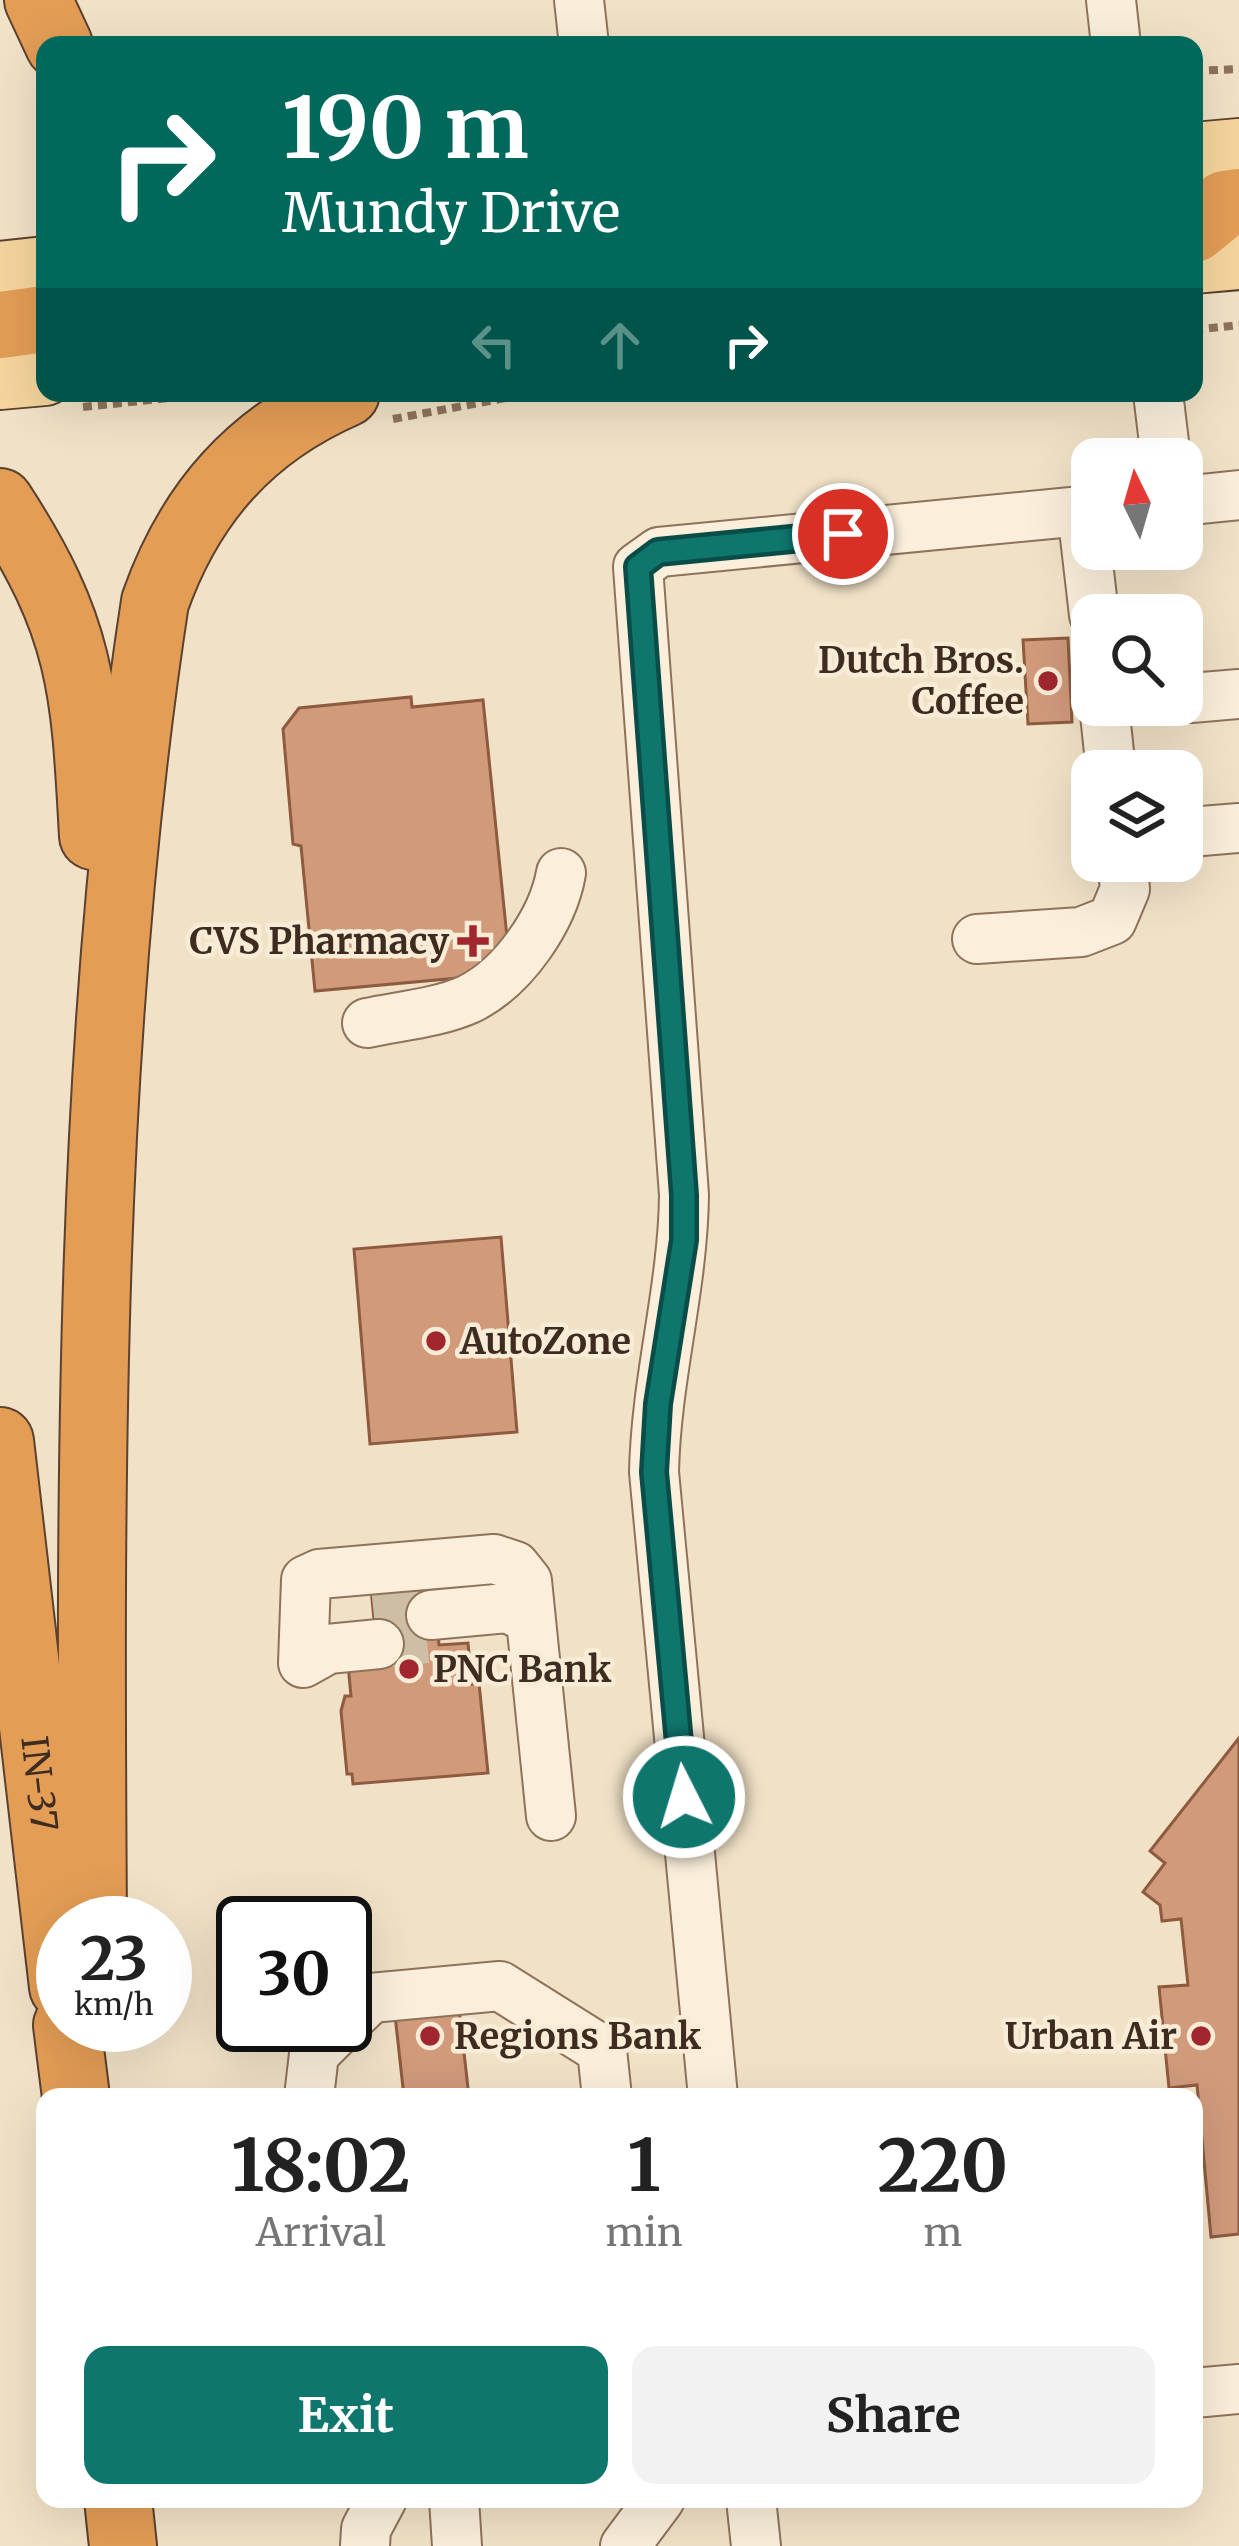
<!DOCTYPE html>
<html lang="en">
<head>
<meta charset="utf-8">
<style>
	:root { --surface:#fff; --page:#f2f2f2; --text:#222; --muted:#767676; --accent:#0f766e }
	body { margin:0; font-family:Merriweather,serif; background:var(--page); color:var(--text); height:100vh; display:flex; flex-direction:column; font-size:45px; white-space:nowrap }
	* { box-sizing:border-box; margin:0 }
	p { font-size:39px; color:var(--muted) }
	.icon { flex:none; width:66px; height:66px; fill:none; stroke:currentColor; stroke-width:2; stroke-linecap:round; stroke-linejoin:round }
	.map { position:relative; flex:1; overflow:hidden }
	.sheet { position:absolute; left:36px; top:2088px; width:1167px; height:420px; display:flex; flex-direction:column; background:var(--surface); border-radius:24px; box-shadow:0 12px 48px #0002 }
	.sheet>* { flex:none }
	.banner { position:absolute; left:36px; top:36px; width:1167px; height:366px; border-radius:24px; box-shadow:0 12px 48px #0002; background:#00695c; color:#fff; overflow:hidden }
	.needle { width:78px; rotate:355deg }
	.tools { position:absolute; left:1071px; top:438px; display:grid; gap:24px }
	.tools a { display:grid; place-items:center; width:132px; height:132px; border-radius:24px; background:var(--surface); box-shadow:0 12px 48px #0002; font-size:60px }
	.speed { position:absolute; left:36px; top:1896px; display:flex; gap:24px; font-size:60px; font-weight:700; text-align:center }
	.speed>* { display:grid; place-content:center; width:156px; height:156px; border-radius:50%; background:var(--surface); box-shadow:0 12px 48px #0002; line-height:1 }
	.speed small { font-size:30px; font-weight:400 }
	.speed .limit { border:6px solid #111; border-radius:18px; background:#fff; color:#111 }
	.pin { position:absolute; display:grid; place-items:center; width:102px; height:102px; color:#fff; margin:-51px; border:6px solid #fff; border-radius:50%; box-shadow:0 3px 12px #0007 }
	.me { position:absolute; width:132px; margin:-66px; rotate:355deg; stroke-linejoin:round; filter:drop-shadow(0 0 9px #0008) }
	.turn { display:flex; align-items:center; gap:42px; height:252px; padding:0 48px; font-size:54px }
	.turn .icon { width:156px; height:156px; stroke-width:2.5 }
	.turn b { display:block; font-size:84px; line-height:102px }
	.lanes { display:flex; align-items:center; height:114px; padding:0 48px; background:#0003; justify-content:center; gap:60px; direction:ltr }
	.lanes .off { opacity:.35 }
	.eta { display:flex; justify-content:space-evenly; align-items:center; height:204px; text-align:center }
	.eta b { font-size:72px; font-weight:700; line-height:84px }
	.action { display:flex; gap:24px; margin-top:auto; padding:24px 48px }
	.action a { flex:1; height:138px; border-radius:24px; background:var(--accent); color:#fff; font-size:48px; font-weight:700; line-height:138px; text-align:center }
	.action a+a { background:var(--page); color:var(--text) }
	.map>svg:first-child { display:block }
	.building { fill:#d19a7b; stroke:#8e5b3f; stroke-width:3 }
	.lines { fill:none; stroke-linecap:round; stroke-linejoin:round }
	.minor-tunnel { stroke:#cdbea5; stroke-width:48; stroke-dasharray:48 24; stroke-linecap:butt }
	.minor-casing { stroke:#8e735b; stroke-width:52 }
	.major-casing { stroke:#5b412f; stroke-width:64 }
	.highway-casing { stroke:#5b412f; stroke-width:70 }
	.path { stroke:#8e735b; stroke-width:8; stroke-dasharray:9 6; stroke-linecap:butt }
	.minor { stroke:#fbefdb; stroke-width:48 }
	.major { stroke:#f5d59e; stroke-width:60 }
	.highway { stroke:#e39d55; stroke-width:66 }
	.route-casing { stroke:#0a4d48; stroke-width:30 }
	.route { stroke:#0f766e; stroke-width:21 }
	.poi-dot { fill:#a0272e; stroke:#f8ecd7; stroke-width:4.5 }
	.labels { text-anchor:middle; stroke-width:9; stroke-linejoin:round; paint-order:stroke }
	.poi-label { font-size:36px; font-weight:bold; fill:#3d2c1f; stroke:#f8ecd7; text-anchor:end }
	.street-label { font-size:36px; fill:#3d2c1f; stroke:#f8ecd7 }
</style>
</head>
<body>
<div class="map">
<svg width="1239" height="2546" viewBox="0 0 1239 2546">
	<rect width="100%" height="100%" fill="#f1e2c7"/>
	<path class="building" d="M1068,638L1072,722L1028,724L1023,640Z
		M411,697L412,707L483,700L507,937L480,976L315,991L301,846L293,844L283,729L299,708Z
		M501,1237L517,1432L370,1444L354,1249Z
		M430,1584L433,1634H438L439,1645L468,1643L472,1684L479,1683L488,1773L353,1784L352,1774H347L341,1711L345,1696H351L347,1654L376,1641L371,1588Z
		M1239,1738V2234L1211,2237L1197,2085L1169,2088L1159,1987L1188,1985L1181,1919L1162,1921L1160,1905L1143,1892L1165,1863L1150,1851Z
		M459,2008L469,2097H404L395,2015Z"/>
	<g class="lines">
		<path class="minor-tunnel" d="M372,1597L429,1591
			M379,1644L438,1638"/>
		<defs>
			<path id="minor" d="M579,0L584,45
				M1111,0L1116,45
				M1158,393L1166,459
				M1182,501L1239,495
				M1082,511L1094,615
				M1191,698L1239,694
				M1104,705L1111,771
				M1202,831L1239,828
				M977,939L1081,932L1112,920L1125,889L1122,861
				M367,1023C400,1016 438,1013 469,999C514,977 553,919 561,873
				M431,1615L507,1608L531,1619
				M303,1663L306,1580L319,1574L494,1559L515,1566L527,1581L551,1816
				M303,1663L328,1649L379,1644
				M345,2023L371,1998L500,1986L602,2050L607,2097
				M309,2097L314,2054L343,2025
				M713,2097L654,1472C656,1378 683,1288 684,1195L638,567L659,552L1092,510
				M1194,2393L1239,2389
				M454,2499L457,2546
				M751,2499L756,2546
				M365,2546L366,2529L382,2499
				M625,2546L660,2499"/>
			<path id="major" d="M1194,153L1239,149
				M1194,263L1239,259
				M0,272L45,267
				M0,379L45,375"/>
			<g id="highway">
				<path d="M38,0L59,45"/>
				<path d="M1194,229L1225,204L1239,202"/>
				<path d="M0,325L45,319"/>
				<path d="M0,502C83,629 85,690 93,836"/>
				<path id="s1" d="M0,1441L63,1987"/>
				<path d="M93,1923C90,1482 88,1039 155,602C190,503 250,435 346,393"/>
				<path d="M67,2025L76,2097"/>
				<path d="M118,2499L123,2546"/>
			</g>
		</defs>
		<use href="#minor" class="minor-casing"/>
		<use href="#major" class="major-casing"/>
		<use href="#highway" class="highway-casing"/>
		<path class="path" d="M1194,71L1239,69
			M1194,330L1239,325
			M83,407L218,393
			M393,419L533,393"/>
		<use href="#minor" class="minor"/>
		<use href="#major" class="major"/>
		<use href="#highway" class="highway"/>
	</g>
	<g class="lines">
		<defs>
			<path id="route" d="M684,1797L654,1472L658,1404L684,1240V1195L638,567L658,552L843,534"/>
		</defs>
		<use href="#route" class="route-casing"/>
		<use href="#route" class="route"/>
	</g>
	<g class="poi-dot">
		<circle cx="1048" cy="681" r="12"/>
		<path d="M467 923h12v12h12v12h-12v12h-12v-12h-12v-12h12z"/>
		<circle cx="436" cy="1341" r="12"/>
		<circle cx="409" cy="1669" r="12"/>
		<circle cx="430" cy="2036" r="12"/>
		<circle cx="1201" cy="2036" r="12"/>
	</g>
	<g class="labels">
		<g class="poi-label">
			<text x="1024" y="673">Dutch Bros.<tspan x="1024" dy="41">Coffee</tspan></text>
			<text x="449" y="954">CVS Pharmacy</text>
			<text x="460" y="1354" text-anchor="start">AutoZone</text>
			<text x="433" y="1682" text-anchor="start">PNC Bank</text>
			<text x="454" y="2049" text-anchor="start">Regions Bank</text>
			<text x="1177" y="2049">Urban Air</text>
		</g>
		<g class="street-label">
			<text dy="13" stroke="none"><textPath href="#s1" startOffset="345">IN-37</textPath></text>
		</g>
	</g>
</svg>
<div class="tools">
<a><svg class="needle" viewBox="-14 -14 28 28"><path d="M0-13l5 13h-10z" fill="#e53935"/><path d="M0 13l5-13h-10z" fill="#767676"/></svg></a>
<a><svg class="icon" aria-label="search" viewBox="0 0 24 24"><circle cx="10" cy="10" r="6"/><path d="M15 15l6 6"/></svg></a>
<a><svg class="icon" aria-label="layers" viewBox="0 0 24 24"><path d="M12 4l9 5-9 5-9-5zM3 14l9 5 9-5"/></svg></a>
</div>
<div class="speed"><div>23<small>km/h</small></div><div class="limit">30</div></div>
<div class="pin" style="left:843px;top:534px;background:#d93025"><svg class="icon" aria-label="arrive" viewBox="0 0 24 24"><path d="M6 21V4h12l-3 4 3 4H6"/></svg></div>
<svg class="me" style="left:684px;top:1797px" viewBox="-20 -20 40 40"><circle r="17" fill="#0f766e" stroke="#fff" stroke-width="3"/><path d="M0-11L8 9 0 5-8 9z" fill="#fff"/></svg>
<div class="banner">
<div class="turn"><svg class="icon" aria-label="right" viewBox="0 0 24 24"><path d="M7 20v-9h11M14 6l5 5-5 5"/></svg><div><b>190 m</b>Mundy Drive</div></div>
<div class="lanes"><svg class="icon off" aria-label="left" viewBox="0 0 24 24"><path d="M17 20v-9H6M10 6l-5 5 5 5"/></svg><svg class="icon off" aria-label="ahead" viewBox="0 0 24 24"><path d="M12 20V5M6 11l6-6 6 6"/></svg><svg class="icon" aria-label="right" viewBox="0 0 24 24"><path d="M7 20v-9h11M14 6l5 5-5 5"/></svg></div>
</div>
<section class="sheet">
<div class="eta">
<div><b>18:02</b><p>Arrival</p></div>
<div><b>1</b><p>min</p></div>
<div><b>220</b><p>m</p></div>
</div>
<div class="action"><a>Exit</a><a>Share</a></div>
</section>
</div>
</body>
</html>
